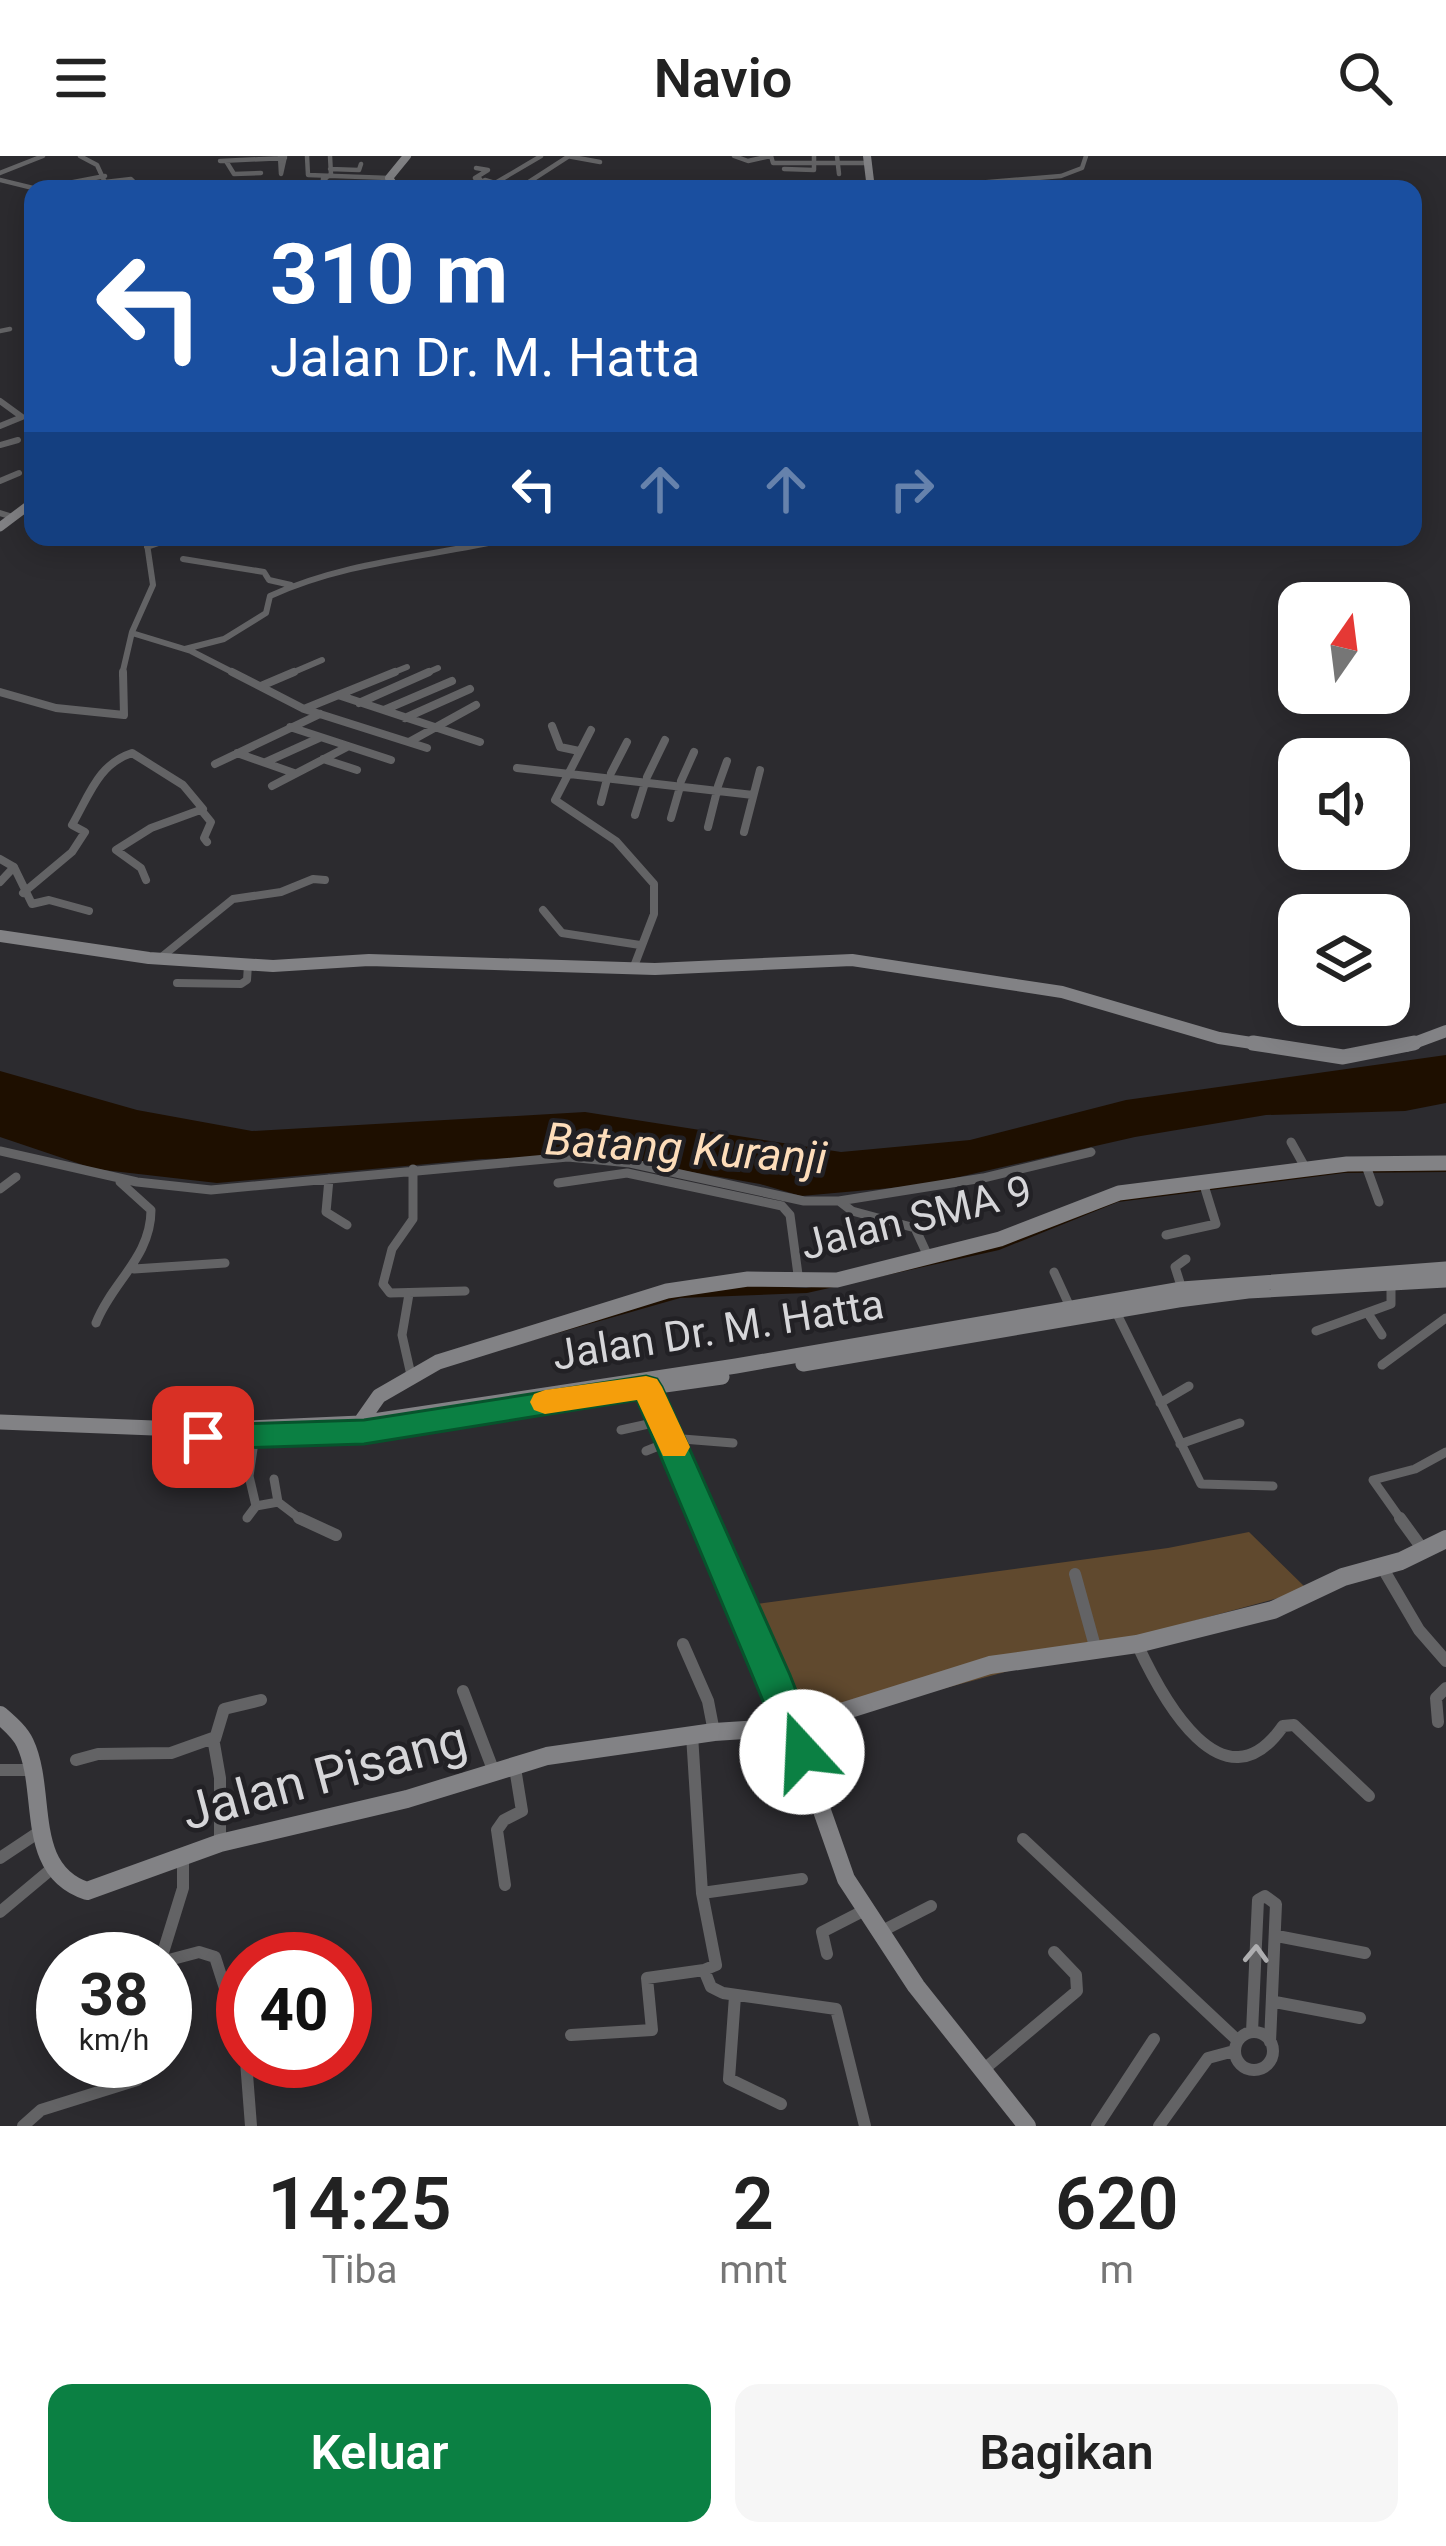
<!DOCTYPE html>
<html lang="id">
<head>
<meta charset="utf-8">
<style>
	:root { --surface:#fff; --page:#f6f6f6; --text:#222; --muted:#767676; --accent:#0b8043 }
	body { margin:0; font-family:Roboto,sans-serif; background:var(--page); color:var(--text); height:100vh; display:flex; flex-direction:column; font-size:45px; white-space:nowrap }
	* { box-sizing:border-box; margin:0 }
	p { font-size:39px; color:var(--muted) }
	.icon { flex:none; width:66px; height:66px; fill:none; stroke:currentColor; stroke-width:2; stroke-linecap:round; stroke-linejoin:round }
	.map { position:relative; height:1970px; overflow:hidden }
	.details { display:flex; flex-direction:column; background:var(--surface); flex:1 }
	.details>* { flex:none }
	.guide { position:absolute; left:24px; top:24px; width:1398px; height:366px; border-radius:24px; box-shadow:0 6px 30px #0003; background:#1a4fa0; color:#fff; overflow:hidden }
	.needle { width:78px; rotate:14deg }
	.tools { position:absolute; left:1278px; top:426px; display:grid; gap:24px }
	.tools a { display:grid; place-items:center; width:132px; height:132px; border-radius:24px; background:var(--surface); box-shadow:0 6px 30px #0003; font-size:60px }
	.speed { position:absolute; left:36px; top:1776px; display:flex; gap:24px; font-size:60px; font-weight:700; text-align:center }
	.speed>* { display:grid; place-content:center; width:156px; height:156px; border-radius:50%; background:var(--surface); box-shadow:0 6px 30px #0003; line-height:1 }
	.speed small { font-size:30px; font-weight:400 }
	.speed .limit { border:18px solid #d22; background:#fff; color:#111 }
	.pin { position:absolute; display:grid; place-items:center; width:102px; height:102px; color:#fff; margin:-51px; border-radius:24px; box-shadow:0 6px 18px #0006 }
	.me { position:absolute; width:132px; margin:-66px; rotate:340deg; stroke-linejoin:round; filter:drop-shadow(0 0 9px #0008) }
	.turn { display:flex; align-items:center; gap:42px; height:252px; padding:0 48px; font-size:54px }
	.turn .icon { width:156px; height:156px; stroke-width:2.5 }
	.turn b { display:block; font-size:84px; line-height:102px }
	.lanes { display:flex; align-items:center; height:114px; padding:0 48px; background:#0003; justify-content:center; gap:60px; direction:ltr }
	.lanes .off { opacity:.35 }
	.eta { display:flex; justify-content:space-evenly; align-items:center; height:204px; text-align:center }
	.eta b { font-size:72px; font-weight:600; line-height:84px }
	.button { display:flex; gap:24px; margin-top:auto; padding:24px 48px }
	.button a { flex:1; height:138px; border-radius:24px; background:var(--accent); color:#fff; font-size:48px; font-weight:600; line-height:138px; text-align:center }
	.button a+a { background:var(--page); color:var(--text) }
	header { display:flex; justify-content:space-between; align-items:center; height:156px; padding:0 48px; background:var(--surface); font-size:54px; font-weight:600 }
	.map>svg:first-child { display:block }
	.green { fill:#60492e }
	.water { fill:#1e0f00 }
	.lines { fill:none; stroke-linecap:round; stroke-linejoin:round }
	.street-far4 { stroke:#636365; stroke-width:4.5 }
	.street-far3 { stroke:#636365; stroke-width:6 }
	.street-far2 { stroke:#636365; stroke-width:8 }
	.street-far1 { stroke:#636365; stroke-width:9 }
	.street { stroke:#636365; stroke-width:12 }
	.secondary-far4 { stroke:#828285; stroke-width:8 }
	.secondary-far3 { stroke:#828285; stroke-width:9 }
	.secondary-far2 { stroke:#828285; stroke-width:12 }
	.secondary-far1 { stroke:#828285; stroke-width:15 }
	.secondary { stroke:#828285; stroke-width:18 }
	.oneway { stroke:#aeaeb0 }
	.route { fill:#0b8043; stroke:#07532c; stroke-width:3 }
	.slow { fill:#f59e0b }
	.labels { text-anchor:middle; stroke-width:9; stroke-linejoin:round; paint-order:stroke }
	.street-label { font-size:42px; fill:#d6d6d9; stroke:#222125 }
	.water-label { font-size:45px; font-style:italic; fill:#fdddba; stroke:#222125 }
	.near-street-label { font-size:51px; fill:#d6d6d9; stroke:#222125 }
</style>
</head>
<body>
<header><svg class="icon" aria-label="menu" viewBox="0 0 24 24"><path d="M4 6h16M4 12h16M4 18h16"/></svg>Navio<svg class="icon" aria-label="search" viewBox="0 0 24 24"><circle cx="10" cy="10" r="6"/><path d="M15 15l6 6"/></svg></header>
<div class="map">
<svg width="1446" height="1970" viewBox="0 0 1446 1970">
	<rect width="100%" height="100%" fill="#2c2b2f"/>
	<path class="green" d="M1249,1376L1308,1434L790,1574L742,1450L1168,1392Z"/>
	<path class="water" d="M1446,899V947L1405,955L1266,959L1135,981L924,1029L801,1040L760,1028L601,1000L482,1003L217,1027L95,1013L0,981V915L137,954L252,975L585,956L841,996L970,984L1126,944Z
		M1446,1012V1016L1344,1017L1118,1046L999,1094L807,1137L680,1142L432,1213L659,1141L738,1129L806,1132L866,1121L1102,1045L1341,1014Z"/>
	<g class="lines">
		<path class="street-far4" d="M80,0L97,9L108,33
			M280,0L281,18L285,0
			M307,0L308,19L389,22
			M567,0L600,6
			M734,0L748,5L770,0
			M771,0L773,7H868
			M837,0L839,18
			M220,5L285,2
			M226,5L234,18L261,17
			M476,12L488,14L475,22L480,23
			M330,13L359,14L361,8
			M784,13L814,14V0
			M0,17L43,0
			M0,24L37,33L105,20
			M105,26L131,23L141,33
			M497,26L541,0
			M315,31L329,27L323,23L331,19L330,0
			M466,33L485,24L498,28
			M518,33L569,0
			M906,33L1061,20L1082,12L1086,0
			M0,175L10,173"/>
		<path class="street-far3" d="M0,245L22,261L0,270
			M0,289L18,284
			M0,325L19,317
			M0,357L13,361
			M147,391L176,381
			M183,403L264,416L269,424L291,429
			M132,477L191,495L238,519
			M185,493L224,483L266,457L270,440C349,404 432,401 516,381
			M122,519L132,476L153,429L146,381
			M287,519L322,504
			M387,519L407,511
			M422,519L438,512"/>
		<path class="street-far2" d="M232,516L304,553L395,516
			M261,530L294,516
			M0,536L56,552L124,559L123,516
			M338,539L480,586
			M359,547L429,516
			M304,553L427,592
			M384,554L452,525
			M405,562L470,533
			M552,570L560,591L579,595
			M290,571L391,604
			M591,574L555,644L616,685L654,728V758L633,813
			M409,586L476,549
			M237,597L294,617
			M323,603L357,614
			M266,606L319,582
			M215,608L320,558
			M517,612L753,639
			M611,617L627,586
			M647,621L665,584
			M681,625L694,596
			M272,630L347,591
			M718,630L727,605
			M601,646L607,623
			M202,655L211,666L204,682L207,686
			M635,659L645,627
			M671,662L680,631
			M708,671L717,635
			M744,676L760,614
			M0,703L14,711L32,748L49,744L89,755
			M0,726L14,711
			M23,737L72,696L85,676L72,669C89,640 98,608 132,597L183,629L203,653L151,672L116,694L141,712L146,724
			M543,754L562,777L640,789
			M159,803L233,743L281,736L313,723L325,724
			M177,827L241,828L247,824L248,809"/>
		<path class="street-far1" d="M1291,986L1306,1013
			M0,995L137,1026L211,1034L568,1001L630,1007L804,1045H839L983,1022L1091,996
			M1365,1007L1379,1046
			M413,1013V1063L392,1093L383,1128L390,1137L465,1135
			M329,1023L326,1056L347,1069
			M558,1027L627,1017L782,1050L790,1059L799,1126
			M0,1033L16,1021
			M839,1045L852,1055L915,1072L927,1098
			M1166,1079L1216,1068L1203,1026
			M134,1113L225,1107
			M1054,1116L1070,1151
			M1182,1133L1175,1111L1186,1103
			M409,1138L402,1179L411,1219
			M1116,1156L1201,1328L1273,1330
			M1369,1159L1382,1179
			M96,1167C112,1126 151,1101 151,1054L120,1026
			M1316,1175L1391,1148V1128
			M1382,1209L1446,1162
			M1160,1247L1189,1230
			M621,1274L662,1265
			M670,1282L733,1287
			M1180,1288L1240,1267
			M646,1295L671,1285
			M278,1346L303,1365
			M256,1350L278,1346L274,1323
			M247,1362L256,1350L249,1320L255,1279
			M1402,1365L1373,1324L1415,1313L1446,1296"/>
		<path class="street" d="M299,1362L336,1379
			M1400,1362L1424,1395
			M1382,1411L1419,1474L1446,1505
			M1075,1418L1096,1494
			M683,1488L708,1545L714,1576
			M1137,1488C1162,1542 1223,1656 1283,1570L1294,1569L1369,1640
			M463,1535L494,1616
			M1438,1566L1436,1542L1446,1532
			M692,1579L702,1737L802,1723
			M215,1583L224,1553L261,1544
			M76,1604L98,1598L171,1597L213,1582L220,1622V1687
			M0,1614H32
			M1023,1683L1236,1883
			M0,1702L39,1676
			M505,1729L497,1674L504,1664L522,1655L515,1612
			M702,1737L716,1809L704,1814
			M0,1756L55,1710
			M882,1775L931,1750
			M1277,1780L1365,1797
			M827,1798L822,1776L865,1754
			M161,1803L183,1732V1699
			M165,1805L199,1796L215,1801L243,1889
			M735,1840L729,1923L781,1948
			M1275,1846L1360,1862
			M1252,1876L1258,1744L1265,1740L1276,1748L1270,1886
			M1235 1895a19 19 0 1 1 38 0a19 19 0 1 1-38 0Z
			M571,1879L652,1874L647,1822L704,1814L711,1831L723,1837L836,1853L865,1970
			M246,1905L251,1970
			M983,1914L1077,1835L1076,1819L1054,1796
			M23,1970L41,1954L137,1924L139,1905
			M1097,1970L1154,1883
			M1159,1970L1208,1902L1234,1895"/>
		<path class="secondary-far4" d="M867,0L871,33
			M397,33L389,22L407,0"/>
		<path class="secondary-far3" d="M0,371L33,346"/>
		<path class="secondary-far2" d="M0,780L149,802L273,810L369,804L655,813L852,804L1062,836L1219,882L1272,890
			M1406,890L1446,875"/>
		<path class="secondary-far1" d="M1253,887L1343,901L1414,887
			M803,1208L1178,1144L1248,1135L1446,1124
			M647,1231L705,1365
			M572,1242L722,1221
			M0,1266L205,1274L360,1267L736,1210L1182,1133L1446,1113
			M360,1267L379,1240L438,1206L667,1135L748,1123L837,1124L1000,1083L1119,1037L1347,1008L1446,1007
			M365,1276L532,1248"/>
		<path class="secondary" d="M704,1362L781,1538L846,1723L916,1830L1027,1970
			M0,1559C9,1567 20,1576 25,1587C48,1636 23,1714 87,1735L220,1687L407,1643L547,1600L714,1576L793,1571L990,1509L1137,1488L1273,1454L1343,1421L1401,1405L1446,1383"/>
	</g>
	<defs><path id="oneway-chevron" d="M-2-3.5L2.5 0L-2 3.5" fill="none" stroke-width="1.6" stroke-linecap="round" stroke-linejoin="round" transform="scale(3)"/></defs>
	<use class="oneway" href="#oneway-chevron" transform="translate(1256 1798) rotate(-88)"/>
	<path class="route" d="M646,1220L657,1223L662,1231L790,1519L820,1596L815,1607L802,1612L789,1607L637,1244L364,1288L203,1293L192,1290L188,1281L192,1273L203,1269L364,1264Z"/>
	<path class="slow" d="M646,1220L657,1223L662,1231L690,1291L685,1300H663L637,1244L545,1258L534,1254L530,1246L534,1238L545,1234Z"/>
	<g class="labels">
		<g class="street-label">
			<text transform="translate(916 1061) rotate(-14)" y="15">Jalan SMA 9</text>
			<text transform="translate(718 1173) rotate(-9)" y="15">Jalan Dr. M. Hatta</text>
		</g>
		<g class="water-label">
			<text transform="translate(686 992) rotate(4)" y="16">Batang Kuranji</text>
		</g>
		<g class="near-street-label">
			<text transform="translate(324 1619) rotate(-15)" y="18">Jalan Pisang</text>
		</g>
	</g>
</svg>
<div class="tools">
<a><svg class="needle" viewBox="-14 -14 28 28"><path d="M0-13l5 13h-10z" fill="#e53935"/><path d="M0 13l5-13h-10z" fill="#767676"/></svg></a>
<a><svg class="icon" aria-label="sound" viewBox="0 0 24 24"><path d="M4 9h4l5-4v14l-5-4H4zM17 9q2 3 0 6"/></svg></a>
<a><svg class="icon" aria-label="layers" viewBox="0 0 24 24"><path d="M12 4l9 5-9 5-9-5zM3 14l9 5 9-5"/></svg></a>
</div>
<div class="speed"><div>38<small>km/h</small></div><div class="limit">40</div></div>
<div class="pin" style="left:203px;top:1281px;background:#d93025"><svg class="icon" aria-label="arrive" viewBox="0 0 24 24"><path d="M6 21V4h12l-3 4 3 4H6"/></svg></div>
<svg class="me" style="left:802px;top:1596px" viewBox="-20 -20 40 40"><circle r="19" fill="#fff"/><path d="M0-13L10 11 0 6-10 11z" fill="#0b8043"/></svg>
<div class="guide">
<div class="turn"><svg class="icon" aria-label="left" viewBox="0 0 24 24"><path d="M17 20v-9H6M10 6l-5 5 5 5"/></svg><div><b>310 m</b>Jalan Dr. M. Hatta</div></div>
<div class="lanes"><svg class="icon" aria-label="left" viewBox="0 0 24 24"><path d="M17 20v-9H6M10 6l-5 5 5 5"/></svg><svg class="icon off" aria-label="ahead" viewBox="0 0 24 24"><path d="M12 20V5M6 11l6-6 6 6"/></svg><svg class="icon off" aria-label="ahead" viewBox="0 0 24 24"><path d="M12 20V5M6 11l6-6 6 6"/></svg><svg class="icon off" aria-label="right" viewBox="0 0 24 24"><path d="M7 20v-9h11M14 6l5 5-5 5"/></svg></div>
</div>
</div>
<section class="details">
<div class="eta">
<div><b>14:25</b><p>Tiba</p></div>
<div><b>2</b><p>mnt</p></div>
<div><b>620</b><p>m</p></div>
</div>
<div class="button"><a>Keluar</a><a>Bagikan</a></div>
</section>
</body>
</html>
